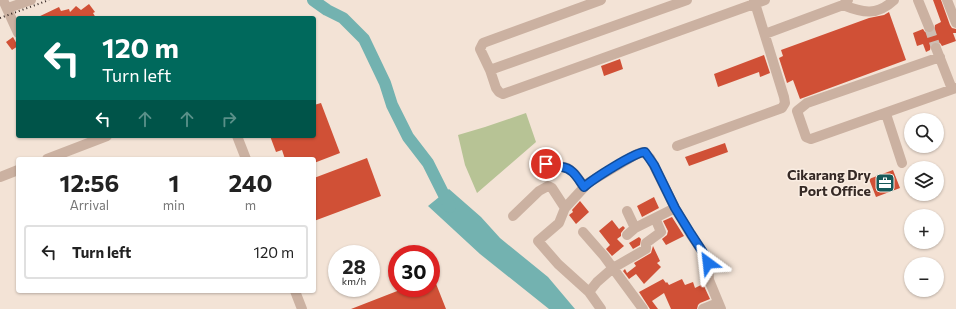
<!DOCTYPE html>
<html lang="en">
<head>
<meta charset="utf-8">
<style>
	:root { --surface:#fff; --page:#f2f2f2; --text:#222; --muted:#767676; --line:#e0e0e0 }
	body { margin:0; font-family:Commissioner,sans-serif; background:var(--page); color:var(--text); height:100vh; display:flex; flex-direction:column; font-size:15px; white-space:nowrap }
	* { box-sizing:border-box; margin:0 }
	p { font-size:13px; color:var(--muted) }
	.icon { flex:none; width:22px; height:22px; fill:none; stroke:currentColor; stroke-width:2; stroke-linecap:round; stroke-linejoin:round }
	.map { position:relative; flex:1; overflow:hidden }
	.details { position:absolute; left:16px; top:157px; width:300px; height:136px; display:flex; flex-direction:column; background:var(--surface); border-radius:4px; box-shadow:0 1px 3px #0004 }
	.details>* { flex:none }
	.top-card { position:absolute; left:16px; top:16px; width:300px; height:122px; border-radius:4px; box-shadow:0 1px 3px #0004; background:#00695c; color:#fff; overflow:hidden }
	.fabs { position:absolute; left:904px; top:113px; display:grid; gap:8px }
	.fabs a { display:grid; place-items:center; width:40px; height:40px; border-radius:50%; background:var(--surface); box-shadow:0 1px 3px #0004; font-size:20px }
	.speed { position:absolute; left:328px; top:245px; display:flex; gap:8px; font-size:20px; font-weight:700; text-align:center }
	.speed>* { display:grid; place-content:center; width:52px; height:52px; border-radius:50%; background:var(--surface); box-shadow:0 1px 3px #0004; line-height:1 }
	.speed small { font-size:10px; font-weight:400 }
	.speed .limit { border:6px solid #d22; background:#fff; color:#111 }
	.pin { position:absolute; display:grid; place-items:center; width:34px; height:34px; color:#fff; margin:-17px; border:2px solid #fff; border-radius:50%; box-shadow:0 1px 4px #0007 }
	.me { position:absolute; width:44px; margin:-22px; rotate:330deg; stroke-linejoin:round; filter:drop-shadow(0 0 3px #0008) }
	.turn { display:flex; align-items:center; gap:14px; height:84px; padding:0 20px; font-size:18px }
	.turn .icon { width:52px; height:52px; stroke-width:2.5 }
	.turn b { display:block; font-size:28px; line-height:34px }
	.lanes { display:flex; align-items:center; height:38px; padding:0 20px; background:#0003; justify-content:center; gap:20px; direction:ltr }
	.lanes .off { opacity:.35 }
	.eta { display:flex; justify-content:space-evenly; align-items:center; height:68px; text-align:center }
	.eta b { font-size:24px; font-weight:700; line-height:28px }
	ul { padding:0; list-style:none }
	li { display:flex; align-items:center; gap:12px; height:54px; margin:0 8px 6px; padding:0 12px; border:2px solid var(--line); border-radius:4px }
	li div { flex:1 }
	li b { display:block; font-size:15px }
	li em { font-style:normal }
	.map>svg:first-child { display:block }
	.green { fill:#b7c395 }
	.water { fill:#73b2b0 }
	.lines { fill:none; stroke-linecap:round; stroke-linejoin:round }
	.river { stroke:#73b2b0; stroke-width:12 }
	.building { fill:#d05036 }
	.minor-tunnel { stroke:#cdbeb3; stroke-width:10; stroke-dasharray:10 5; stroke-linecap:butt }
	.minor { stroke:#cbb1a1; stroke-width:10 }
	.rail { stroke:#352925; stroke-width:2; stroke-dasharray:1 3; stroke-linecap:butt }
	.route-casing { stroke:#114b97; stroke-width:10 }
	.route { stroke:#1a73e8; stroke-width:7 }
	.labels { text-anchor:middle; stroke-width:3; stroke-linejoin:round; paint-order:stroke }
	.poi-label { font-size:14px; font-weight:bold; fill:#352925; stroke:#faede2; text-anchor:end }
</style>
</head>
<body>
<div class="map">
<svg width="956" height="309" viewBox="0 0 956 309">
	<rect width="100%" height="100%" fill="#f3e3d6"/>
	<path class="green" d="M526,113L536,142L477,193L465,165L458,135L485,127Z"/>
	<path class="water" d="M449,189L481,217L500,238L548,277L575,309H549L480,254L428,206Z"/>
	<g class="lines">
		<path class="river" d="M313,0L327,10L343,18L364,39L385,83L392,105L408,137L428,163L450,207"/>
	</g>
	<path class="building" d="M933,0H941L950,25L952,28L956,29V33H953L956,41L942,46L940,43L934,42L931,44L930,50L926,52L923,44L917,46L913,33L923,29L925,32L931,33L934,31L935,25L941,22Z
		M89,4L95,12L93,13L96,18H36L59,7L61,11L69,9L70,12L76,6L81,10Z
		M889,12L906,60L800,99L793,80L787,83L779,58L783,56L781,50L869,18L884,15Z
		M13,37L18,46L12,50L6,42Z
		M764,55L770,73L760,77L759,72L718,87L714,74Z
		M620,59L623,69L604,76L601,66Z
		M321,103L340,153L314,163V159H285L282,150L276,152L270,136H314V105Z
		M725,143L728,152L689,166L685,157Z
		M367,158L381,196L314,221V178Z
		M893,170L900,188L876,197L869,179Z
		M654,197L659,208L642,217L637,206Z
		M580,201L589,212L576,224L569,215L573,212L572,210Z
		M672,217L684,236L666,245L662,239L667,235L668,231L663,221Z
		M612,220L619,229L623,226L625,228L621,233V236L617,239L624,246L612,256L606,249L610,245L599,231Z
		M639,237L641,239L640,245L633,249L629,243Z
		M653,246L660,261L657,263L661,267L644,284L636,274L629,279L623,271L625,269L627,273L636,266L634,263L651,253Z
		M431,271L446,309H351L405,288H431Z
		M663,279L666,283L667,282L669,285L682,279L685,285L693,282L695,288L703,284L710,299L700,303L698,305L697,309H671L664,293L652,301L658,309H650L639,292Z"/>
	<g class="lines">
		<path class="minor-tunnel" d="M929,27L936,48"/>
		<path class="minor" d="M3,0L18,33
			M601,0L483,43L480,49L490,70L496,88L499,92L503,94L765,0
			M918,0L929,27
			M947,0L956,23
			M843,5C863,13 877,16 894,0
			M8,8L31,0
			M765,34L843,5L848,0
			M936,48L952,89
			M940,57L807,103L797,111L806,137L811,139L956,88
			M490,70L687,0
			M886,114L902,163
			M237,136L246,159
			M677,146L782,108L785,103L784,97L754,0
			M47,159L107,136
			M543,160C551,170 560,163 569,169C576,173 580,181 584,187
			M0,177L18,170
			M627,211L635,228
			M513,216L539,191L548,186L552,188L565,208
			M583,232L604,256L643,309
			M627,235L635,228L675,208
			M295,291L302,309
			M589,292L597,282L613,268L646,249V243L661,232L655,218
			M601,309L589,292L558,264L538,241L559,223L565,208L588,183L637,154L643,152L650,158L675,208L691,235L706,257L708,263L709,280L721,309
			M703,309L718,303"/>
		<path class="rail" d="M0,18L49,0"/>
	</g>
	<g class="lines">
		<defs>
			<path id="route" d="M546,164C551,167 557,166 562,167C573,168 578,179 584,187C593,179 635,152 645,152L654,165L675,208L691,234L706,257L708,263"/>
		</defs>
		<use href="#route" class="route-casing"/>
		<use href="#route" class="route"/>
	</g>
	<defs>
		<symbol id="office-square" viewBox="-11 -11 22 22"><rect x="-9" y="-9" width="18" height="18" rx="4" fill="#175959" stroke="#faede2"/><path d="M-6-3h4V-5.5h4V-3h4V5H-6ZM-1-4.5V-3h2v-1.5ZM-6 0V1H6V0Z" fill="#fff"/></symbol>
	</defs>
	<g fill-rule="evenodd">
		<use href="#office-square" x="874" y="172" width="22" height="22"/>
	</g>
	<g class="labels">
		<g class="poi-label">
			<text x="871" y="180">Cikarang Dry<tspan x="871" dy="16">Port Office</tspan></text>
		</g>
	</g>
</svg>
<div class="fabs">
<a><svg class="icon" aria-label="search" viewBox="0 0 24 24"><circle cx="10" cy="10" r="6"/><path d="M15 15l6 6"/></svg></a>
<a><svg class="icon" aria-label="layers" viewBox="0 0 24 24"><path d="M12 4l9 5-9 5-9-5zM3 14l9 5 9-5"/></svg></a>
<a>+</a>
<a>−</a>
</div>
<div class="speed"><div>28<small>km/h</small></div><div class="limit">30</div></div>
<div class="pin" style="left:546px;top:164px;background:#d93025"><svg class="icon" aria-label="arrive" viewBox="0 0 24 24"><path d="M6 21V4h12l-3 4 3 4H6"/></svg></div>
<svg class="me" style="left:708px;top:263px" viewBox="-20 -20 40 40"><path d="M0-17L14 15 0 8-14 15z" fill="#1a73e8" stroke="#fff" stroke-width="4"/></svg>
<div class="top-card">
<div class="turn"><svg class="icon" aria-label="left" viewBox="0 0 24 24"><path d="M17 20v-9H6M10 6l-5 5 5 5"/></svg><div><b>120 m</b>Turn left</div></div>
<div class="lanes"><svg class="icon" aria-label="left" viewBox="0 0 24 24"><path d="M17 20v-9H6M10 6l-5 5 5 5"/></svg><svg class="icon off" aria-label="ahead" viewBox="0 0 24 24"><path d="M12 20V5M6 11l6-6 6 6"/></svg><svg class="icon off" aria-label="ahead" viewBox="0 0 24 24"><path d="M12 20V5M6 11l6-6 6 6"/></svg><svg class="icon off" aria-label="right" viewBox="0 0 24 24"><path d="M7 20v-9h11M14 6l5 5-5 5"/></svg></div>
</div>
<section class="details">
<div class="eta">
<div><b>12:56</b><p>Arrival</p></div>
<div><b>1</b><p>min</p></div>
<div><b>240</b><p>m</p></div>
</div>
<ul>
<li><svg class="icon" aria-label="left" viewBox="0 0 24 24"><path d="M17 20v-9H6M10 6l-5 5 5 5"/></svg><div><b>Turn left</b></div><em>120 m</em></li>
</ul>
</section>
</div>
</body>
</html>
